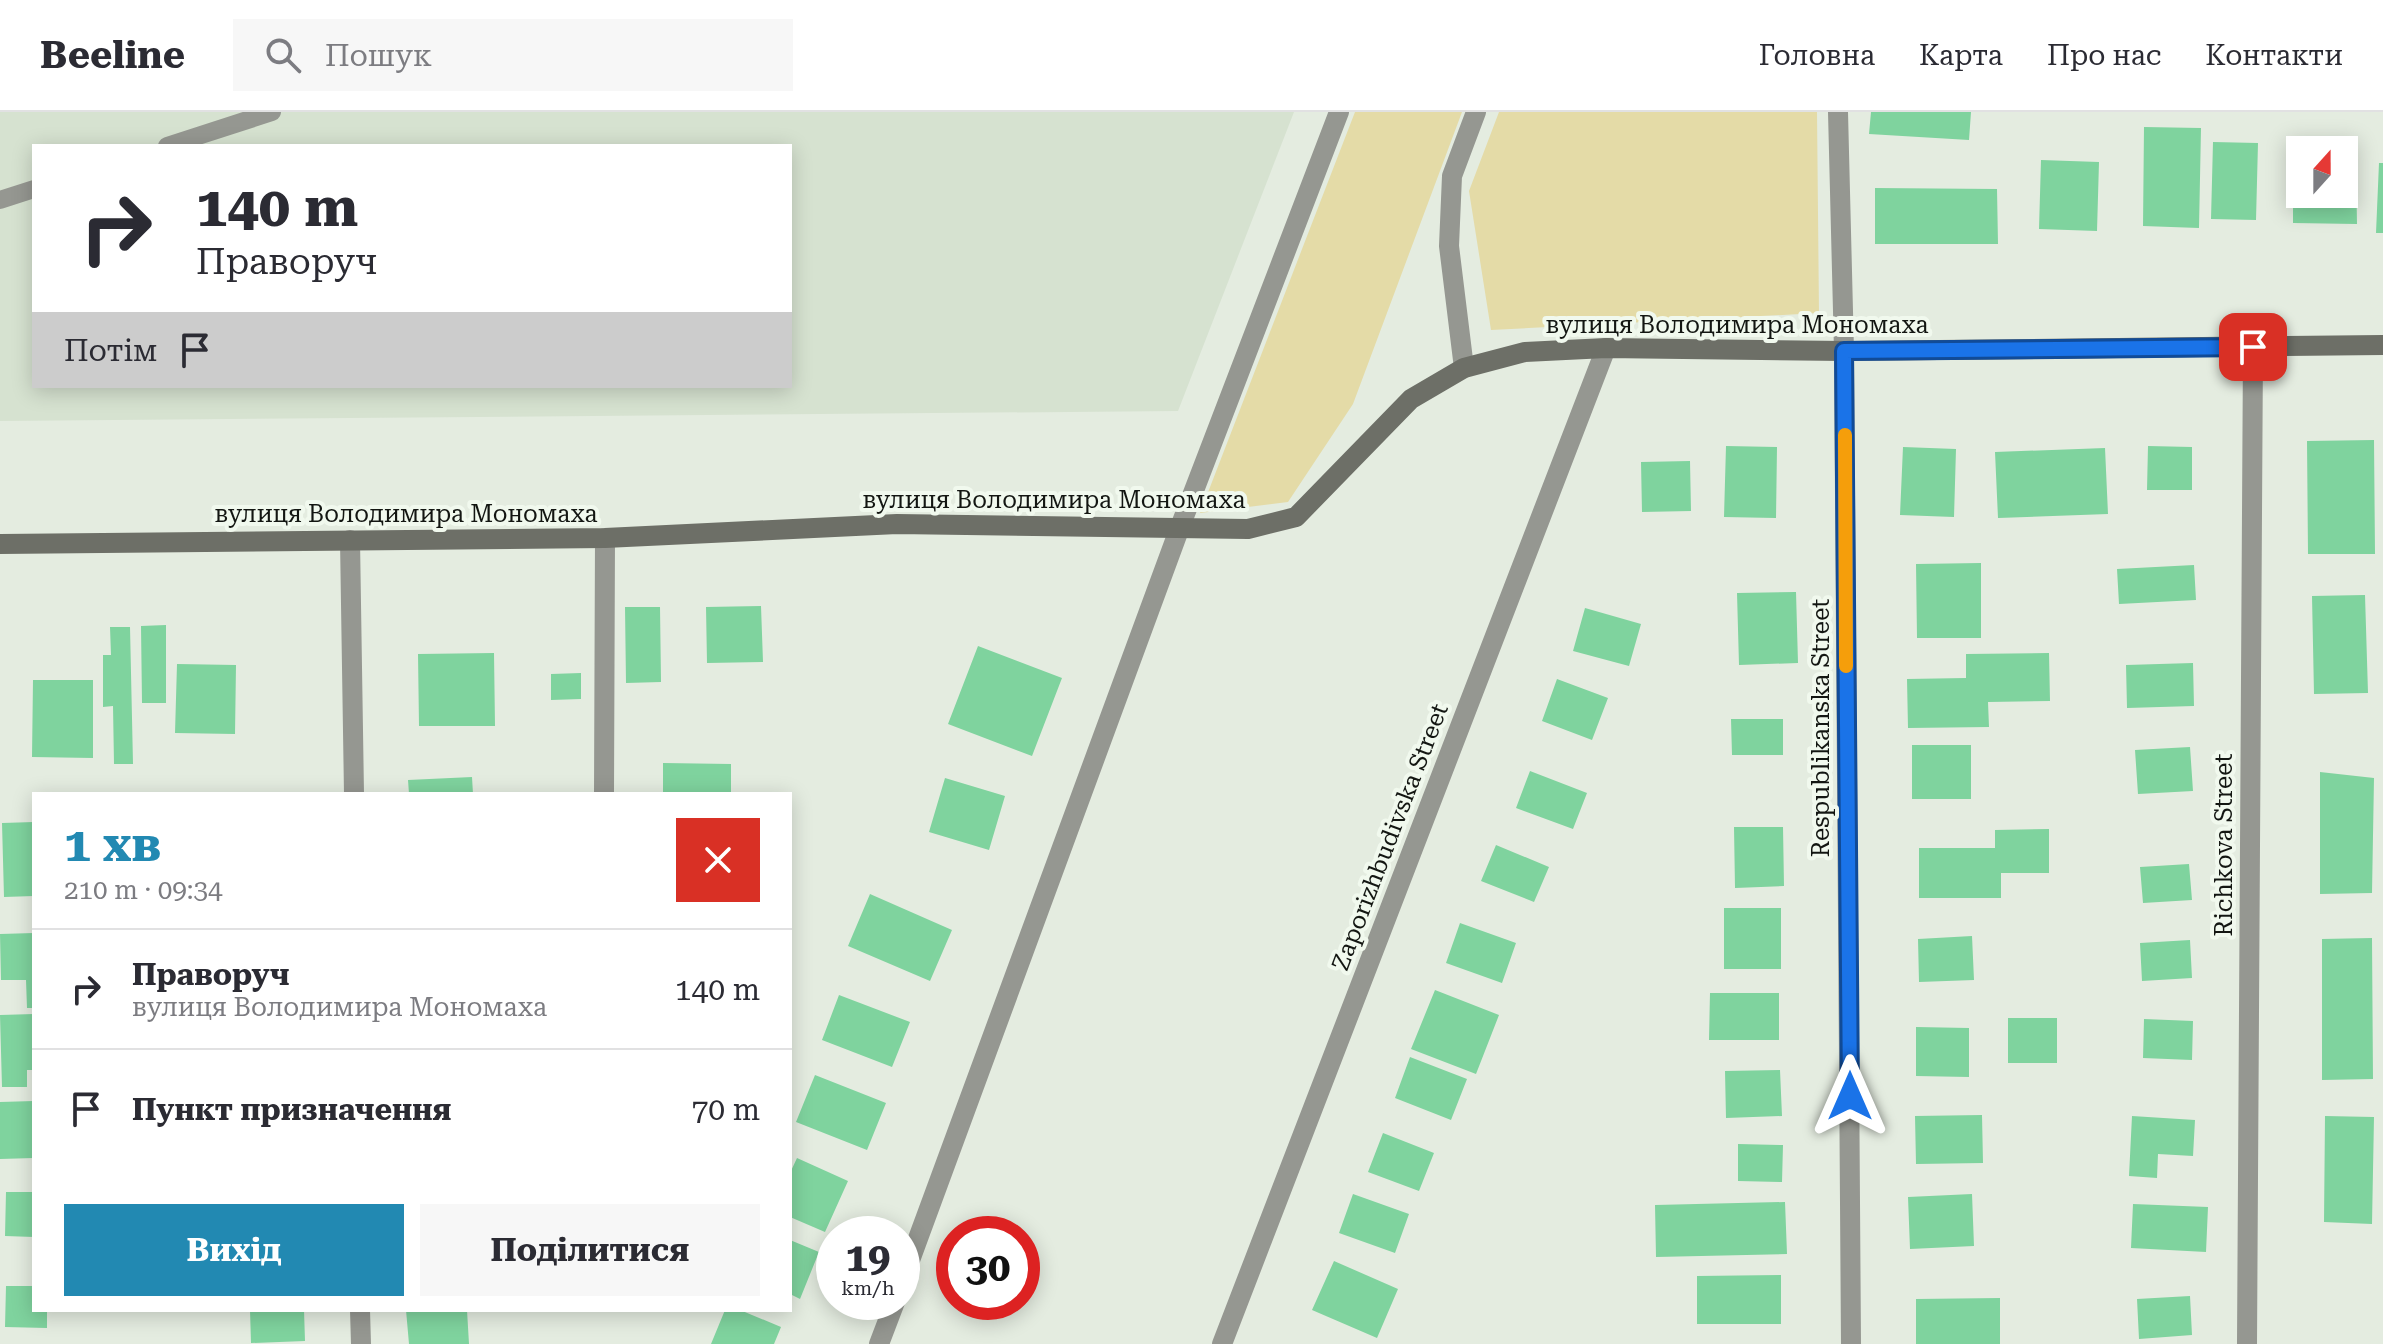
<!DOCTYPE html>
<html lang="uk">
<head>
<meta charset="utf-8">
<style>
	:root { --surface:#fff; --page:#f7f7f7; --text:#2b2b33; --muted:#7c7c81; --line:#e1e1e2; --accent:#2289b2 }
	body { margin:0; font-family:"Roboto Serif",serif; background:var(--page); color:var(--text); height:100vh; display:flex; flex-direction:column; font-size:30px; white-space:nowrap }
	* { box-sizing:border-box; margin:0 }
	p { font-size:26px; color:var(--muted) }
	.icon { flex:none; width:44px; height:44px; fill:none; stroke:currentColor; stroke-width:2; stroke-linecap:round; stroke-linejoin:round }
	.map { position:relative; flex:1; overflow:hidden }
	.side { position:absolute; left:32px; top:680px; width:760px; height:520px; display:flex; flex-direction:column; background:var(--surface); border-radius:0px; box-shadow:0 4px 20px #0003 }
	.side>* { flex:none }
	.top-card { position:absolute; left:32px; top:32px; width:760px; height:244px; border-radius:0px; box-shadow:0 4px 20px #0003; background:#fff; color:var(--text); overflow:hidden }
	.needle { width:52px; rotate:21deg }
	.buttons { position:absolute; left:2286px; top:24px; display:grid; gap:16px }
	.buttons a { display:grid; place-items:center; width:72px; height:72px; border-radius:0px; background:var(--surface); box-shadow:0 4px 20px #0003; font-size:40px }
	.speed { position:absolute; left:816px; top:1104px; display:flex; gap:16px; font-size:40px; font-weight:700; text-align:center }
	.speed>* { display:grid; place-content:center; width:104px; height:104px; border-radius:50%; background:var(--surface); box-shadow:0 4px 20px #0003; line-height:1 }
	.speed small { font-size:20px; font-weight:400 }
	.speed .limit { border:12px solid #d22; background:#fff; color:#111 }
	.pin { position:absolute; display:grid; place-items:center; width:68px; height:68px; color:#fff; margin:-34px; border-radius:16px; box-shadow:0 4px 12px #0006 }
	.me { position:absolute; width:88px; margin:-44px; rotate:0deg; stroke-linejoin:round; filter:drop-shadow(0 0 6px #0008) }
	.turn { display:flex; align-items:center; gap:28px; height:168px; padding:0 32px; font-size:36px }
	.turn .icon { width:104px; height:104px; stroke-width:2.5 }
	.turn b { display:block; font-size:56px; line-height:68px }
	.then { display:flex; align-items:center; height:76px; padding:0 32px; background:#0003; gap:16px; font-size:30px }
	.round { display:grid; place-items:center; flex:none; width:84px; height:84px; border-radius:0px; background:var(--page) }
	.summary { display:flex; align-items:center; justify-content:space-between; height:136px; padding:0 32px }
	h1 { font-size:48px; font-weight:700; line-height:60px; color:var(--accent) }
	.button { display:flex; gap:16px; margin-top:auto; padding:16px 32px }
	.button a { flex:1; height:92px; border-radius:0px; background:var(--accent); color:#fff; font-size:32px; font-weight:700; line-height:92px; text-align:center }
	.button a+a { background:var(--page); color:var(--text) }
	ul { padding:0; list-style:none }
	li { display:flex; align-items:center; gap:24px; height:120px; padding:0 32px; border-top:2px solid var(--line) }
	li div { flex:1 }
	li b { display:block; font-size:30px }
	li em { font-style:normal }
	header { display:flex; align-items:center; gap:48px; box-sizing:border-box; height:112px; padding:0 40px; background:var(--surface); border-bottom:2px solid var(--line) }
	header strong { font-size:38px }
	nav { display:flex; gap:44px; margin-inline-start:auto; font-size:28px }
	.search { width:560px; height:72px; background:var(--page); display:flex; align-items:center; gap:20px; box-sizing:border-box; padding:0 28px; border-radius:0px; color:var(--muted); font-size:30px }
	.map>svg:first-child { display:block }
	.built { fill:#d6e2d0; fill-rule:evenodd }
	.green { fill:#e4dba7 }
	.building { fill:#7fd39e }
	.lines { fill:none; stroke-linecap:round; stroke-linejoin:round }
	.lane { stroke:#959791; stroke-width:18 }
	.street { stroke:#959791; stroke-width:20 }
	.secondary { stroke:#6d6f67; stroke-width:20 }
	.route-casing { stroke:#114b97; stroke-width:20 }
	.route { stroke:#1a73e8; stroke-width:14 }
	.slow { stroke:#f59e0b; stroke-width:14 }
	.labels { text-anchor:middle; stroke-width:8; stroke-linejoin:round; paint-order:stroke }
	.street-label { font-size:24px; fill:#131612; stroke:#f1f9ee }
</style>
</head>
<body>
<header>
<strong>Beeline</strong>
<div class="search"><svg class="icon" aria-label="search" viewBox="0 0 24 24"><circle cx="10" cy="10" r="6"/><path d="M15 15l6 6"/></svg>Пошук</div>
<nav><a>Головна</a><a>Карта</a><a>Про нас</a><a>Контакти</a></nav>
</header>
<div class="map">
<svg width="2383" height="1232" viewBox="0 0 2383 1232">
	<rect width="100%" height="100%" fill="#e4ece0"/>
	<path class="built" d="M0,0H1294L1178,299L0,309ZM34,34H790V274H34Z"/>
	<path class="green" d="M1355,0H1462L1353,292L1288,390L1200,401Z
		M1499,0H1817L1819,201L1491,218L1469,79Z"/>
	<path class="building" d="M1871,0H1971L1969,28L1869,22Z
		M2144,15L2201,16L2199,116L2143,114Z
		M2213,30L2258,31L2256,108L2211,107Z
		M2041,48L2099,50L2097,119L2039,117Z
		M2379,51H2383V121H2376Z
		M2293,53H2300V82H2344V53H2356L2357,112L2293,111Z
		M1875,76L1997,77L1998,132H1875Z
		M2374,328L2375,442H2308L2307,329Z
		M1726,334L1777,335L1776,406L1724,405Z
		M2148,334L2192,335V378H2147Z
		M1903,335L1956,337L1954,405L1900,403Z
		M2105,336L2108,402L1998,406L1995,340Z
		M1690,349L1691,399L1642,400L1641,350Z
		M1981,451V526H1917L1916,452Z
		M2194,453L2196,488L2119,492L2117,457Z
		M1796,480L1798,551L1739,553L1737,481Z
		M2365,483L2368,581L2314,582L2312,484Z
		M761,494L763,550L707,551L706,495Z
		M625,495H660L661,570L626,571Z
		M1585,496L1641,512L1629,554L1573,539Z
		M166,513V591H142L141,514Z
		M110,515H130L133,652H114L113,594L103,595V543H111Z
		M978,534L1062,566L1032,644L948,612Z
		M494,541L495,614H419L418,542Z
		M2049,541L2050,589L1988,590L1989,615L1908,616L1907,567L1966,566V542Z
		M2193,551L2194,594L2127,596L2126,553Z
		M177,552L236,553L235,622L175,621Z
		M581,561V587L551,588V562Z
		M1557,567L1608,586L1592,628L1542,609Z
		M33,568H93V646L32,645Z
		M1731,607H1783V643H1732Z
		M1912,633H1971V687H1912Z
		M2190,635L2193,679L2138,682L2135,638Z
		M663,651L731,652V682H663Z
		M1530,659L1587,681L1573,717L1516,696Z
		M2320,660L2374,666L2372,781L2320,782Z
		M472,665L473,682H409L408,668Z
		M945,666L1005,684L989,738L929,720Z
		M34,710V784L4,785L2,711Z
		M1734,715H1783L1784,774L1735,776Z
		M2049,717V761H2001V786H1919V736H1995V718Z
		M1496,733L1549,755L1534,790L1481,769Z
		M2189,752L2192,788L2143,791L2140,755Z
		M870,782L952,818L930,869L848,834Z
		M1724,796H1781V857H1724Z
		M1460,811L1516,831L1502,871L1446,851Z
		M34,821V896H27L26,868H1L0,822Z
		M1972,824L1974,868L1919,870L1918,827Z
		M2372,826L2373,967L2322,968V827Z
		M2190,828L2192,866L2142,869L2140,831Z
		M1435,878L1499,903L1476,962L1411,937Z
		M1710,881H1779V928H1709Z
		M839,883L910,910L892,955L822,928Z
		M34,902V958H27V975H2L0,903Z
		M2008,906H2057V951H2008Z
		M2144,907L2193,909L2192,948L2143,946Z
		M1916,915L1969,916V965L1916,964Z
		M1410,945L1467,967L1451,1008L1395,986Z
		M1780,958L1782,1004L1726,1006L1725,959Z
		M815,963L886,991L867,1038L796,1010Z
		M34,989V1046L0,1047V990Z
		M1982,1003L1983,1051L1916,1052L1915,1004Z
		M2132,1004L2195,1008L2193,1044L2158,1042L2157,1066L2129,1064Z
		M2325,1004L2374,1005L2372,1112L2324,1110Z
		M1383,1021L1434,1041L1419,1079L1368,1060Z
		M1738,1032L1783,1033L1782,1070L1738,1069Z
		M797,1046L848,1069L825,1120L790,1105V1061Z
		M6,1080H34V1125L5,1124Z
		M1353,1082L1409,1102L1395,1141L1339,1121Z
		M1972,1082L1974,1134L1910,1137L1908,1085Z
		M1785,1090L1787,1142L1656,1145L1655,1093Z
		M2133,1092L2208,1095L2206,1140L2131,1136Z
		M790,1128L819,1140L800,1187L790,1182Z
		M1334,1149L1398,1177L1377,1226L1312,1198Z
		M1781,1163V1212H1697V1164Z
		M6,1174H34V1198H47V1216L5,1215Z
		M2190,1184L2192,1223L2139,1227L2137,1187Z
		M2000,1186V1232H1916V1187Z
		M250,1198H304L305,1229L251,1231Z
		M406,1198H467L469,1232H409Z
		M725,1198H740L781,1215L774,1232H711Z"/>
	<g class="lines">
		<path class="lane" d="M167,34L272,0
			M0,88L34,77"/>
		<path class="street" d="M1838,0L1844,239L1851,1232
			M1464,256L1449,134L1452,64L1476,0
			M350,428L354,682
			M604,682L605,426
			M902,1170L1180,415L1339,0
			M360,1198L361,1232
			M879,1232L895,1190
			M1222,1232L1606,236
			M2247,1232L2253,235"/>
		<path class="secondary" d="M0,432L605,426L897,412L1248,417L1296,405L1411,287L1464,256L1525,240L1606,236L1844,239L2383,233"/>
	</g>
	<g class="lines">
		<defs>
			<path id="route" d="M1850,984L1844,239L2253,235"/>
		</defs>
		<use href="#route" class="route-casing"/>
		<use href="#route" class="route"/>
		<path class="slow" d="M1845,323L1846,554"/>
	</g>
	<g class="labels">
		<g class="street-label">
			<text x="1737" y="221">вулиця Володимира Мономаха</text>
			<text x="1054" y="396">вулиця Володимира Мономаха</text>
			<text x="406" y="410">вулиця Володимира Мономаха</text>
			<text transform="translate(1821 616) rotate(-90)" y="8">Respublikanska Street</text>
			<text transform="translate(1390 725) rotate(-69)" y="8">Zaporizhbudivska Street</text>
			<text transform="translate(2224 733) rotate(-90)" y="8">Richkova Street</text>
		</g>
	</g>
</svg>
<div class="buttons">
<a><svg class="needle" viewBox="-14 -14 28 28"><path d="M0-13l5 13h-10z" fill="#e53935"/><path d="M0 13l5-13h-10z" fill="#7c7c81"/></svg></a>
</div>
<div class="speed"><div>19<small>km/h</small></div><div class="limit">30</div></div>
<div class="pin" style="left:2253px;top:235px;background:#d93025"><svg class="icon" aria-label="arrive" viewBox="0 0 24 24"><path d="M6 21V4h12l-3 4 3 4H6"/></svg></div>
<svg class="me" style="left:1850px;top:984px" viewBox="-20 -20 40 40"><path d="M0-17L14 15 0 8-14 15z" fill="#1a73e8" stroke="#fff" stroke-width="4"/></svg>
<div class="top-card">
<div class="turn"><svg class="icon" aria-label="right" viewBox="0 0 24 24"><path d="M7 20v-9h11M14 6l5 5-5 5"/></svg><div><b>140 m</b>Праворуч</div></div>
<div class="then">Потім<svg class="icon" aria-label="arrive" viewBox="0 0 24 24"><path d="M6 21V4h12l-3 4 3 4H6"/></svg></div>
</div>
<section class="side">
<div class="summary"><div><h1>1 хв</h1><p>210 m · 09:34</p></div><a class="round" style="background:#d93025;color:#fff"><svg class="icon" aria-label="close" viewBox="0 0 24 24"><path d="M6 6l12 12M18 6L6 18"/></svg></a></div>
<ul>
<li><svg class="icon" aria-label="right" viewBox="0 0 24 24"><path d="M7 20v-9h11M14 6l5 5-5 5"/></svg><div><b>Праворуч</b><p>вулиця Володимира Мономаха</p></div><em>140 m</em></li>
<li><svg class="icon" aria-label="arrive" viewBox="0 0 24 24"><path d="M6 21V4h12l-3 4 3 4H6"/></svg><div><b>Пункт призначення</b></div><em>70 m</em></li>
</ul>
<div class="button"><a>Вихід</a><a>Поділитися</a></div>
</section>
</div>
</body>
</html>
